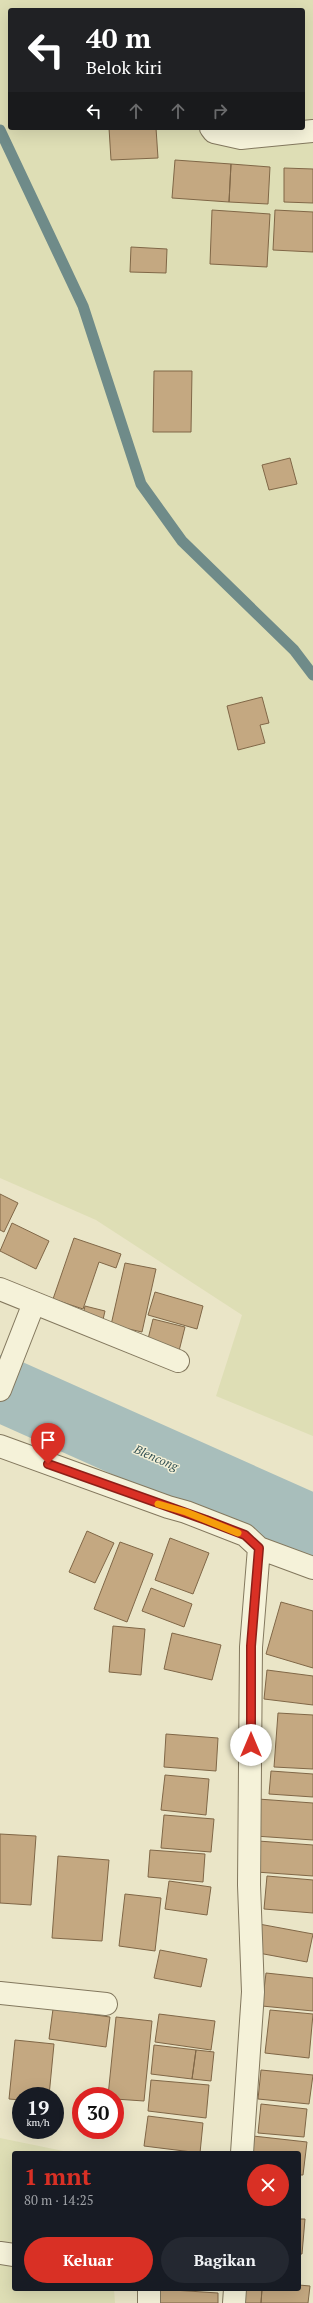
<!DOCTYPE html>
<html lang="id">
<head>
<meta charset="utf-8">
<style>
	:root { --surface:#171b24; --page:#242831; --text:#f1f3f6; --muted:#9ea1a6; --accent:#d93025 }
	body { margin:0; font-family:"PT Serif",serif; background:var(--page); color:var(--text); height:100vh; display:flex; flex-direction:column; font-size:15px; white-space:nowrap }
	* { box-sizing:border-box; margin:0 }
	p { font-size:13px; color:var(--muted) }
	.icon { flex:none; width:22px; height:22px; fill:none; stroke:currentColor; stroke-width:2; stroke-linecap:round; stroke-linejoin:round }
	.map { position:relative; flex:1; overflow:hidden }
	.sheet { position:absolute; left:12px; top:2151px; width:289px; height:140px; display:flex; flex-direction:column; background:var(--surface); border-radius:4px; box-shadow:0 4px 16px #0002 }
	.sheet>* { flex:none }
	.top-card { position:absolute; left:8px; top:8px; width:297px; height:122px; border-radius:4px; box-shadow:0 4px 16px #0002; background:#202124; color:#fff; overflow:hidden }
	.speed { position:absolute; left:12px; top:2087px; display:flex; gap:8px; font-size:20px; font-weight:700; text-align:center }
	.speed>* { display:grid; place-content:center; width:52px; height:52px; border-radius:50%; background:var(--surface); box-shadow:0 4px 16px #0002; line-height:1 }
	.speed small { font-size:10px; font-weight:400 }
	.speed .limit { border:6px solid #d22; background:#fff; color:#111 }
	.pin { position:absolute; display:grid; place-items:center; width:34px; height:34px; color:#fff; margin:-41px -17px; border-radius:50% 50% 50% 0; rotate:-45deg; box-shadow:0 0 4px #0007 }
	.pin .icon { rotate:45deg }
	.me { position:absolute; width:44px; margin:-22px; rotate:0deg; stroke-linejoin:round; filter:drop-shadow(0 0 3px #0008) }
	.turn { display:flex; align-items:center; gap:14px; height:84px; padding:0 12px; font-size:18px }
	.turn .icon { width:52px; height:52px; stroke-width:2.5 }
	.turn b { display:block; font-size:28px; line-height:34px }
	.lanes { display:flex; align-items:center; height:38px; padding:0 12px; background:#0003; justify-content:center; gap:20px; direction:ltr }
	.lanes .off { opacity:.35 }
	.round { display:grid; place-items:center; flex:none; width:42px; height:42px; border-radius:21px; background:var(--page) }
	.summary { display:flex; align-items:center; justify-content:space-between; height:68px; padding:0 12px }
	h1 { font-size:24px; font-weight:700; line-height:30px; color:var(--accent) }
	.button { display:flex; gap:8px; margin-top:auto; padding:8px 12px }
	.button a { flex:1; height:46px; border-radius:24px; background:var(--accent); color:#fff; font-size:16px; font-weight:700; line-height:46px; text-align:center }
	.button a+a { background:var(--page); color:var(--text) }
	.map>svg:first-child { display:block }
	.farmland { fill:#dedeb5; fill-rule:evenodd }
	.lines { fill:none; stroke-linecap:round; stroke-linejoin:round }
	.stream { stroke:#6f8b89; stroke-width:11 }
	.river { stroke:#a8bebb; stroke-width:66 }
	.building { fill:#c4a881; stroke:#806747 }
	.minor-casing { stroke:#83785e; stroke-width:24 }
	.minor { stroke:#f5f2d9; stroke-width:22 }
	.route-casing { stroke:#8d1f18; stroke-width:10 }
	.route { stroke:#d93025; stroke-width:7 }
	.slow { stroke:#f59e0b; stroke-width:7 }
	.labels { text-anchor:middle; stroke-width:3; stroke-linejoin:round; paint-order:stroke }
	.water-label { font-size:12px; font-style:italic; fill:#315053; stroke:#f2efd6 }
</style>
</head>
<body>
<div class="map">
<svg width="313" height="2303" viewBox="0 0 313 2303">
	<rect width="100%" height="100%" fill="#eae5c7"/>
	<path class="farmland" d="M0,0H313V1436L216,1396L242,1315L96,1220L0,1178ZM10,10H303V128H10Z
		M0,2138L73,2153H14V2289H114L115,2303H0Z"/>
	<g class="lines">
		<path class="stream" d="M0,130L83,306L141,484L182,541L294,650L313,675"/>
		<path class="river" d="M0,1388L313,1528"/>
	</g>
	<path class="building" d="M109,128H156L158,158L111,160Z
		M175,160L231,164L229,202L172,198Z
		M231,164L270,167L268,204L229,202Z
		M284,168L313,169V203L284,202Z
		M212,210L270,214L267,267L210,264Z
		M275,210L313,212V252L273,250Z
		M131,247L167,249L166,273L130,272Z
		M154,371H192L191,432H153Z
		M290,458L297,484L269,490L262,465Z
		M262,697L269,723L260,725L265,743L238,750L227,706Z
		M0,1194L18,1203L4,1232L0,1230Z
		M12,1223L49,1241L36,1269L0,1251Z
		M74,1238L121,1254L116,1268L99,1262L83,1309L53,1299Z
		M125,1263L156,1269L142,1332L111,1325Z
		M155,1292L203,1306L197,1329L148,1315Z
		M85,1306L105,1311L102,1324L82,1319Z
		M153,1319L185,1327L178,1355L146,1347Z
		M87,1531L114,1543L95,1583L69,1572Z
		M170,1538L209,1553L193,1594L155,1580Z
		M120,1542L153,1554L127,1622L94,1609Z
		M151,1588L192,1604L184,1627L142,1611Z
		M281,1602L313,1611V1668L266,1654Z
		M113,1626L145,1629L141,1675L109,1672Z
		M172,1633L221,1645L212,1680L164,1669Z
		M267,1670L313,1676V1705L264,1699Z
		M278,1713L313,1715V1769L274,1767Z
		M166,1734L218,1738L216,1771L164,1767Z
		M271,1771L313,1774V1797L269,1794Z
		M165,1775L209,1779L206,1815L161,1810Z
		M258,1799L313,1803V1840L255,1836Z
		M164,1815L214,1819L211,1852L161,1848Z
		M0,1834L36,1836L31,1905L0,1903Z
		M258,1841L313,1845V1876L256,1872Z
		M150,1850L205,1854L203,1882L148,1877Z
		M58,1856L109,1860L102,1941L52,1938Z
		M267,1876L313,1880V1913L264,1909Z
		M169,1881L211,1887L207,1915L165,1909Z
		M125,1894L161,1898L155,1951L119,1946Z
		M259,1924L313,1934L307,1962L253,1952Z
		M160,1950L207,1959L201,1987L154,1978Z
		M266,1973L313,1978V2011L262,2006Z
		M53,2009L110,2017L106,2047L49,2039Z
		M270,2010L313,2014L309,2058L265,2053Z
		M159,2014L215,2021L211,2050L155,2042Z
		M116,2017L152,2021L144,2101L115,2099V2096H108Z
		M15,2040L54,2044L49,2096H21V2100L9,2099Z
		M154,2045L196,2050L192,2079L151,2074Z
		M196,2050L214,2052L211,2081L192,2079Z
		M261,2070L313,2075L309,2104L258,2099Z
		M151,2080L209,2085L206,2118L148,2111Z
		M261,2104L307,2109L304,2137L258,2133Z
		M148,2116L203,2123L200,2153L144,2146Z
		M253,2136L307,2142L303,2175H299V2153H251Z
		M299,2219H305L302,2254H299Z
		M299,2285L310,2286L308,2303H261L262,2289H299Z
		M158,2289L218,2293V2303H157Z
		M242,2289H262L261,2303H240Z"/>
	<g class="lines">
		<defs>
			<path id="minor" d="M211,128L214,132L241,138L313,131
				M0,1289L178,1361
				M0,1390L34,1303
				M0,1446L168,1507L186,1512L245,1535L259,1548L313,1568
				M0,1993L106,2004
				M242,2153L253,1992L249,1885L251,1647L259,1548
				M0,2253L14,2255
				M149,2303V2289
				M234,2303L235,2289"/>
		</defs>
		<use href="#minor" class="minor-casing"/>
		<use href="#minor" class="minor"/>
	</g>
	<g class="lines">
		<defs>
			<path id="route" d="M48,1464L206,1520L245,1535L259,1548L251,1646V1745"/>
		</defs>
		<use href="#route" class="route-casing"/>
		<use href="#route" class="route"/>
		<path class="slow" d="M158,1504L186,1512L238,1533"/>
	</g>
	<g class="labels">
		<g class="water-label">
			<text transform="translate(156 1458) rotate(24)" y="4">Blencong</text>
		</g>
	</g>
</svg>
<div class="speed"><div>19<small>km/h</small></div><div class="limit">30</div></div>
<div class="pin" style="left:48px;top:1464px;background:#d93025"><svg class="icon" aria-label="arrive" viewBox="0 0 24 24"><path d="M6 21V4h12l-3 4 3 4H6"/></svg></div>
<svg class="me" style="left:251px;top:1745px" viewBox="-20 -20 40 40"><circle r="19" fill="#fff"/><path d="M0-13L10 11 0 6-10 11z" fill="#d93025"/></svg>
<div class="top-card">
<div class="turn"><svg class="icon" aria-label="left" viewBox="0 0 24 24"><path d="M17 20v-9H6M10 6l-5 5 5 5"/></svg><div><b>40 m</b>Belok kiri</div></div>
<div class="lanes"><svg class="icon" aria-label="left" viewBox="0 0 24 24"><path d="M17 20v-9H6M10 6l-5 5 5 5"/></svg><svg class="icon off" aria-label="ahead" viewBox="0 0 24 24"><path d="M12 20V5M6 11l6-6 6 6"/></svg><svg class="icon off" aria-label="ahead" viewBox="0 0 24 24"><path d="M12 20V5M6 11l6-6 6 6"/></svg><svg class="icon off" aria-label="right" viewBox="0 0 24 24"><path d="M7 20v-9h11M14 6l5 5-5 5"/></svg></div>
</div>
<section class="sheet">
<div class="summary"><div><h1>1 mnt</h1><p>80 m · 14:25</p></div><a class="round" style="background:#d93025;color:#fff"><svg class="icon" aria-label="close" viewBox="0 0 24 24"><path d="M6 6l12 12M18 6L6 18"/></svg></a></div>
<div class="button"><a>Keluar</a><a>Bagikan</a></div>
</section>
</div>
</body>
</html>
